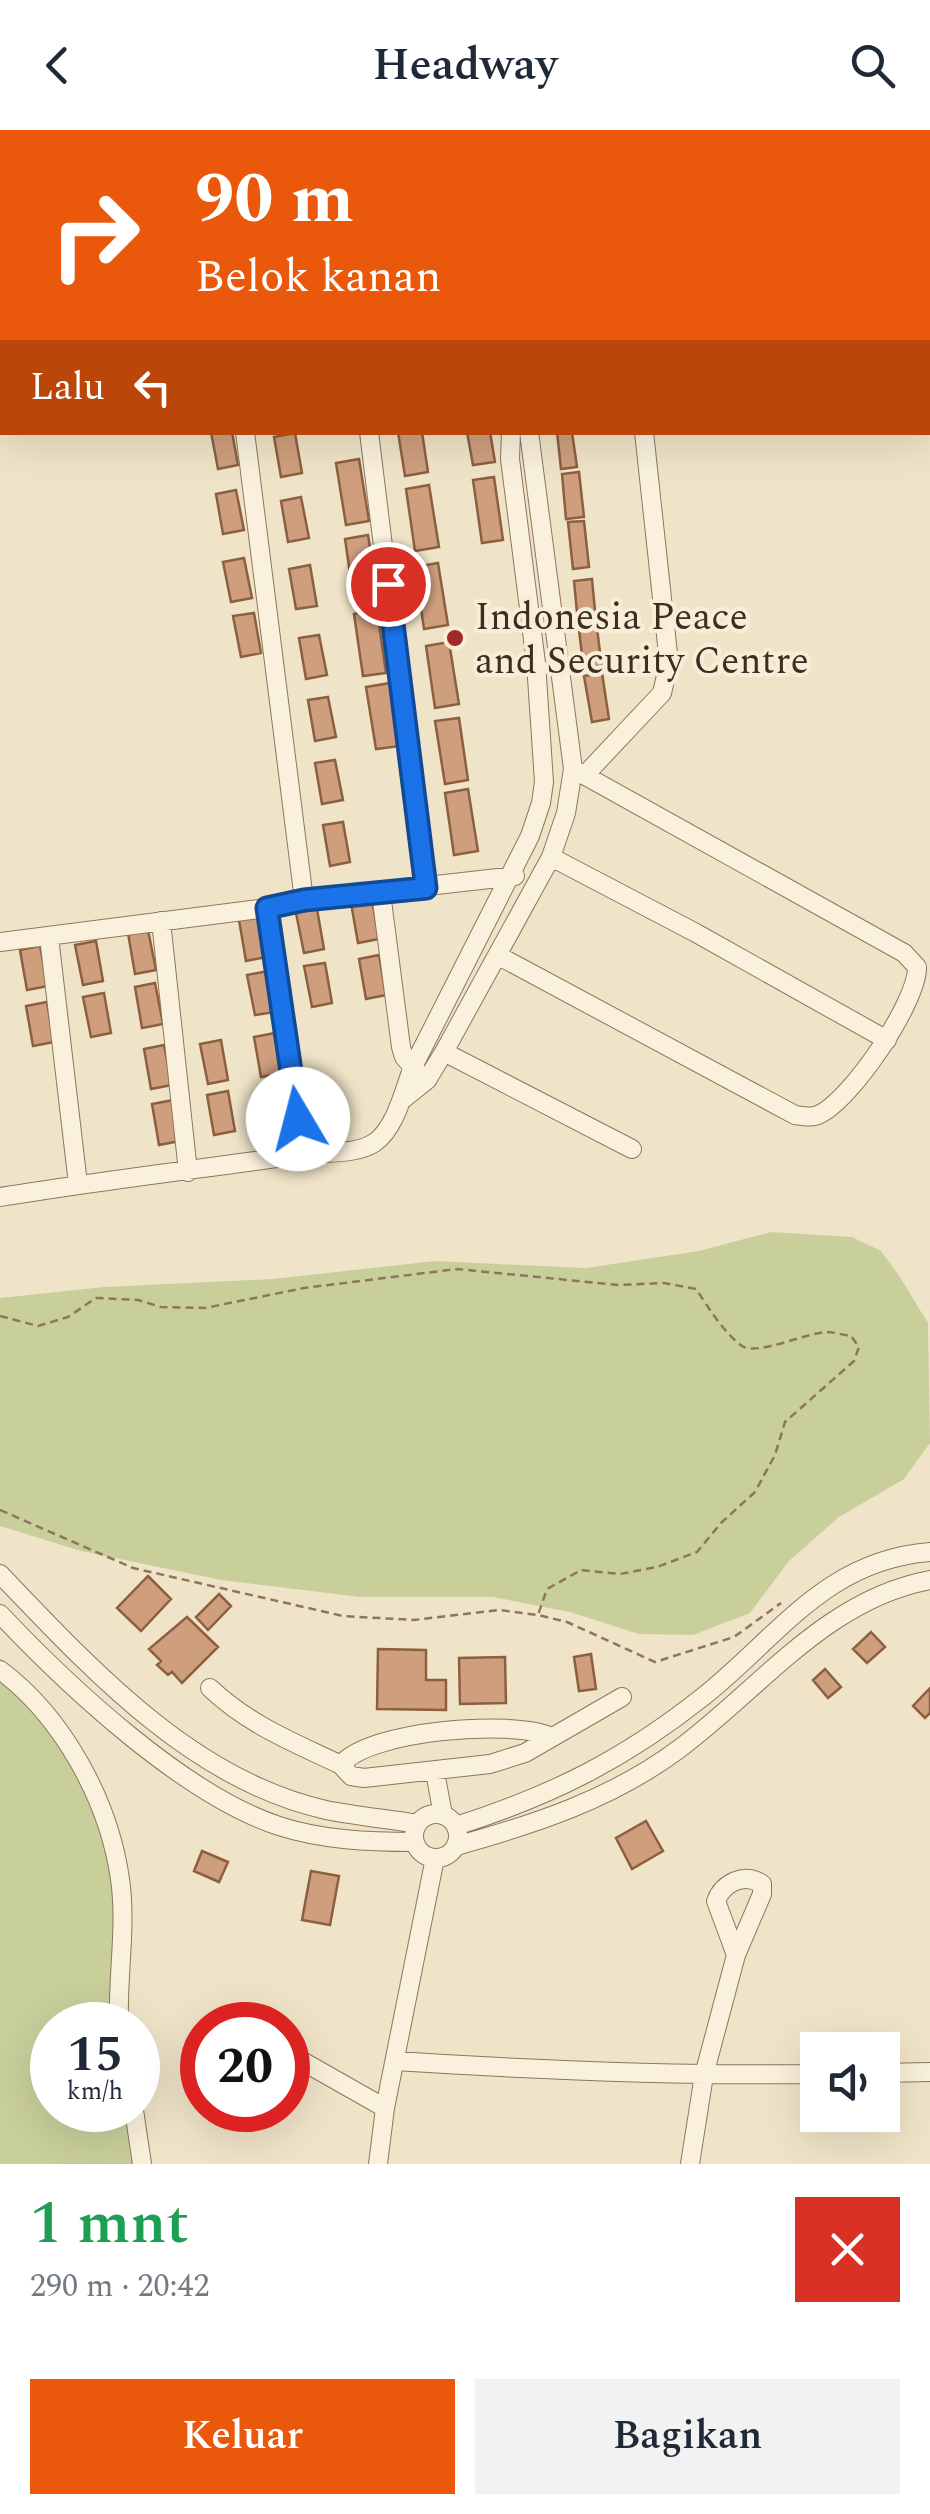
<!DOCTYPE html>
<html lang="id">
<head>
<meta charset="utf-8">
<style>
	:root { --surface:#fff; --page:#f2f2f3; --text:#1f2937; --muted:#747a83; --accent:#ea580c }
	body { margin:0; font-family:Spectral,serif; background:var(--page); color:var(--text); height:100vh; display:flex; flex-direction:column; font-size:38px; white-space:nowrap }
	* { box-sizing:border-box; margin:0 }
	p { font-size:32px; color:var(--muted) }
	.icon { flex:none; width:55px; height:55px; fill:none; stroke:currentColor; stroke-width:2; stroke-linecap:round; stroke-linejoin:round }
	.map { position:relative; height:2034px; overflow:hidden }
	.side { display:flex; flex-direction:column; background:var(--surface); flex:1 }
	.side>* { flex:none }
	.hud { position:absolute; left:0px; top:0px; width:930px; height:305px; box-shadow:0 10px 40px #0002; background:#ea580c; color:#fff; overflow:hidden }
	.buttons { position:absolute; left:800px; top:1902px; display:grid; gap:20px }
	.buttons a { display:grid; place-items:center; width:100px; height:100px; border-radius:0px; background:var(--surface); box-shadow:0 10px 40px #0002; font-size:50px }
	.speed { position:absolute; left:30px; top:1872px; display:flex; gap:20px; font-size:50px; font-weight:700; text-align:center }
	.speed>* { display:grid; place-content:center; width:130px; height:130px; border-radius:50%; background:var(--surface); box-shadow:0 10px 40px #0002; line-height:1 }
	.speed small { font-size:25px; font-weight:400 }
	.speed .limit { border:15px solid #d22; background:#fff; color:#111 }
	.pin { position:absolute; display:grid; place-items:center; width:85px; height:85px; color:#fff; margin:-42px; border:5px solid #fff; border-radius:50%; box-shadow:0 2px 10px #0007 }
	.me { position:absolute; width:110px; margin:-55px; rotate:352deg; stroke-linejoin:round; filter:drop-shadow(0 0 8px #0008) }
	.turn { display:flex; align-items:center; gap:35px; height:210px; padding:0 30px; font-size:45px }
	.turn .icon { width:130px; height:130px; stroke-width:2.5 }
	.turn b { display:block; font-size:70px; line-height:85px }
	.then { display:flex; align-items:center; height:95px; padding:0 30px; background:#0003; gap:20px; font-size:38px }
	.round { display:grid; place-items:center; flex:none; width:105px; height:105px; border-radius:0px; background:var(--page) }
	.overview { display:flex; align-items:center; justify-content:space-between; height:170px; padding:0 30px }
	h1 { font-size:60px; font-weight:600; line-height:75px; color:#1e9e55 }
	.button { display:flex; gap:20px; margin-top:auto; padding:20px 30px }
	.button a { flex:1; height:115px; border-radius:0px; background:var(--accent); color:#fff; font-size:40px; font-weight:600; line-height:115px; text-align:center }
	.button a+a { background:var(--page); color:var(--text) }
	header { display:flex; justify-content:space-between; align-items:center; height:130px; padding:0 30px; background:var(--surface); font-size:45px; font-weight:600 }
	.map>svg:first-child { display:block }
	.green { fill:#c9cf9b }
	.building { fill:#cf9f7d; stroke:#8d5f41; stroke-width:2.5 }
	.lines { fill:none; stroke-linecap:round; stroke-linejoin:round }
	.minor-casing { stroke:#8d765c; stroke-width:20 }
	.path { stroke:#8d765c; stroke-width:2.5; stroke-dasharray:8 5; stroke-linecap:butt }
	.minor { stroke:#faf1dc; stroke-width:18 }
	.route-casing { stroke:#114b97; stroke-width:25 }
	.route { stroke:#1a73e8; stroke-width:18 }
	.poi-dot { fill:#9e2a2b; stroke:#f7eed8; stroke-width:4 }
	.labels { text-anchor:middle; stroke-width:8; stroke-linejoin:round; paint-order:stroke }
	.poi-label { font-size:38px; fill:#3d2e20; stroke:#f7eed8; text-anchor:start }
</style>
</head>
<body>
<header><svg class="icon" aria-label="back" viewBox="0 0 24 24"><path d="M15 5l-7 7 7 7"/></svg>Headway<svg class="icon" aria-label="search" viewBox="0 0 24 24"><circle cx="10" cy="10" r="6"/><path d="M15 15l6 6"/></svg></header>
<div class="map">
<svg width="930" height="2034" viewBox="0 0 930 2034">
	<rect width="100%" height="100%" fill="#f0e4c8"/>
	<path class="green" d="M771,1102L852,1107L881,1121L898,1144L928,1193L930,1313L904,1349L839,1387L789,1431L750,1483L693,1505L639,1504L570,1482L493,1467H360L221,1450L81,1421L0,1396V1168L104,1157L273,1149L435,1131L586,1138L699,1121Z
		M0,1528C88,1596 123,1686 128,1795C130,1828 127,1862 130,1895H52V1980H138V1960L151,2034H0Z"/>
	<path class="building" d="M211,302H232L238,335L218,339Z
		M398,302H422L428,342L405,346Z
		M467,302H490L495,332L473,335Z
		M557,302H572L577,337L561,339Z
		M295,303L302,343L281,347L274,307Z
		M359,329L369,391L346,395L336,333Z
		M579,342L584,387L566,389L562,344Z
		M494,347L503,410L482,413L473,350Z
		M429,355L439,417L415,421L406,359Z
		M236,360L244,400L223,404L216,364Z
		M301,367L309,408L288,412L281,371Z
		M584,391L589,437L573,439L568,392Z
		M368,405L378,467L354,471L345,409Z
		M244,428L252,468L231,472L223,432Z
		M438,433L448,495L424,499L415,437Z
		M310,435L317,476L296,479L289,439Z
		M592,449L596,491L578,493L574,451Z
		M377,480L386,543L363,546L354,484Z
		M254,483L261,523L241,527L233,486Z
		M597,498L602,539L584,542L579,500Z
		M319,505L327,545L306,549L299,508Z
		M449,512L459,574L435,578L426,516Z
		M602,543L609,589L592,592L584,546Z
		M390,553L400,616L376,619L366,557Z
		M328,567L336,607L315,611L308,570Z
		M459,588L468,650L445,654L435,591Z
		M335,630L343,670L322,674L315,633Z
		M468,659L478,721L454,725L445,663Z
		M343,692L350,732L330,736L323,695Z
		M372,769L379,809L358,813L351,773Z
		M317,779L324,819L304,823L296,783Z
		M259,787L266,827L246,831L239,790Z
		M148,800L156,840L135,844L128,803Z
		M96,811L103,851L83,855L75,815Z
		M40,816L48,856L27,860L20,820Z
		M379,825L386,865L366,869L359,829Z
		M325,833L332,873L312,877L304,836Z
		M268,841L275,882L255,885L247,845Z
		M155,853L163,894L142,898L135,857Z
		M104,863L111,903L91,907L83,867Z
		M47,872L54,912L33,916L26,876Z
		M275,903L282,943L261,947L254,907Z
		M221,910L228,950L208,954L200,914Z
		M164,915L172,955L151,959L144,919Z
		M282,955L289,996L269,999L262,959Z
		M228,961L235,1001L214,1005L207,965Z
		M173,970L180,1011L159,1015L152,974Z
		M148,1446L171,1469L141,1501L117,1478Z
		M219,1464L231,1476L208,1500L196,1487Z
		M187,1487L218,1517L182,1553L172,1542L168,1545L157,1535L161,1531L149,1519Z
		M871,1502L885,1517L867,1533L853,1519Z
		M378,1519L426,1520V1550H446V1580L377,1579Z
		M591,1524L596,1559L579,1561L574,1527Z
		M505,1527L506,1573L460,1574L459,1528Z
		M825,1539L841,1557L828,1568L813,1550Z
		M930,1558V1583L925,1588L913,1576Z
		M646,1691L663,1721L632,1739L616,1708Z
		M202,1721L228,1732L219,1752L194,1741Z
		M311,1741L339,1746L330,1795L302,1790Z"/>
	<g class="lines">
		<defs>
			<path id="minor" d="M11,2L20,0
				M92,2L101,0
				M574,2L577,0
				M632,2V0
				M0,28H2
				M245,302L304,770
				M369,302L425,758
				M585,645L662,563L669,533L644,302
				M551,727L696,803L887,910
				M381,763L401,917L404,927L419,944
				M267,778L303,1024
				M161,791L188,1042
				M49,807L78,1054
				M0,812L267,778L304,770L515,746
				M497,825L795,985C803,986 811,988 818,985C851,971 918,871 917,837L904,823L573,639
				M444,922L632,1019
				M402,970L427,950L444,922L551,727L566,683L573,639L529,302
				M0,1067C99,1051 199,1039 298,1025C321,1021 353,1026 374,1013C395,999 404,961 412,939L530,706L541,673L544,652L536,533L510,329L511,302
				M0,1444C91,1539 192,1650 326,1680C356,1686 388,1689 418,1694
				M0,1484C68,1556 184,1665 279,1696C322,1710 369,1712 415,1712
				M0,1540C63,1587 109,1671 120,1749C127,1797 117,1847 119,1895
				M210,1558C249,1595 293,1612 341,1635L351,1646L364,1648L490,1634L525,1623L622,1567
				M341,1635C368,1600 514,1589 552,1607
				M435,1642L443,1685
				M414 1706a22 22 0 1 1 44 0a22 22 0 1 1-44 0Z
				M456,1696C551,1666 625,1629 704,1566C779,1506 826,1430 930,1422
				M456,1716C535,1694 612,1669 679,1619C760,1559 826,1469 930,1450
				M288,1923L385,1978
				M395,1931C536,1940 676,1946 818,1944
				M882,1943L930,1942
				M134,1980L142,2034
				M378,2034L385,1978L435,1728
				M690,2034L704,1945L736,1825L762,1764V1754C744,1742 723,1753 716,1771L736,1825"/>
		</defs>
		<use href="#minor" class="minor-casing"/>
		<path class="path" d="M0,1186L38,1196L68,1187L96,1168L138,1170L161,1177L205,1178L304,1158L457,1139L618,1155L664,1153L696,1159C709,1178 723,1202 742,1216C757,1226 805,1203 827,1202C834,1202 843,1205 851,1206L859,1217L854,1231L785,1292L775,1325L755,1362L721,1393L697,1422L657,1437L620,1444L581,1440L547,1459L538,1485
			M0,1380L133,1438L343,1486L414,1490L499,1480L538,1485L567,1492L655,1532L734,1507L781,1473"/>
		<use href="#minor" class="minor"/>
	</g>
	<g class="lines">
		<defs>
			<path id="route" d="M298,989L267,778L304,770L426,758L388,454"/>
		</defs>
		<use href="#route" class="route-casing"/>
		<use href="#route" class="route"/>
	</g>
	<circle class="poi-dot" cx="455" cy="508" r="10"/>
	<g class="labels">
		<g class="poi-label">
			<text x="475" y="499">Indonesia Peace<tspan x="475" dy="44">and Security Centre</tspan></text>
		</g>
	</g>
</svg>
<div class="buttons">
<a><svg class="icon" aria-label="sound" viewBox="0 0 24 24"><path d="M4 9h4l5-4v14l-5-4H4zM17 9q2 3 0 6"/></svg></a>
</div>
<div class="speed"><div>15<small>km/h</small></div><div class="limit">20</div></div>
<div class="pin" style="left:388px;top:454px;background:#d93025"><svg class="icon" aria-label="arrive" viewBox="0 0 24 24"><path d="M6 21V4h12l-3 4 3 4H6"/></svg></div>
<svg class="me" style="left:298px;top:989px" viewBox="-20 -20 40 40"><circle r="19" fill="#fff"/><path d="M0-13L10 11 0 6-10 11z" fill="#1a73e8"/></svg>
<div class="hud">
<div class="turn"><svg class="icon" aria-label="right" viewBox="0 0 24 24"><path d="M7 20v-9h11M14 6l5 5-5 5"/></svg><div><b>90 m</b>Belok kanan</div></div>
<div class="then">Lalu<svg class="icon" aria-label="left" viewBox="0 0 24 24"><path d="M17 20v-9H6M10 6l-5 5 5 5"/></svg></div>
</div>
</div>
<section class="side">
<div class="overview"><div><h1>1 mnt</h1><p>290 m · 20:42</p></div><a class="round" style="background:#d93025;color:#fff"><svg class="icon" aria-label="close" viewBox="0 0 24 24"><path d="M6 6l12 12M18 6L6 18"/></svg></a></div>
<div class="button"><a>Keluar</a><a>Bagikan</a></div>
</section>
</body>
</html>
